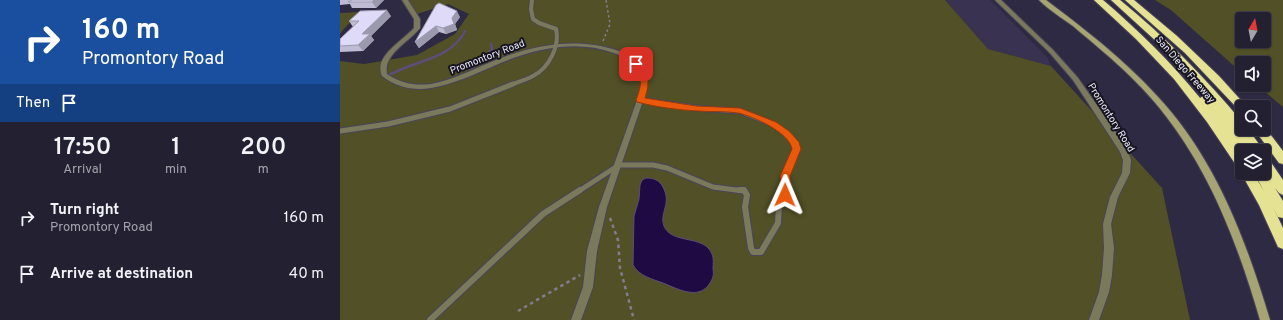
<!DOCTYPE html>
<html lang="en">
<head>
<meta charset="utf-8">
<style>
	:root { --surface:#232032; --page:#2f2d3e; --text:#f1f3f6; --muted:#a3a3ac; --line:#403e4d }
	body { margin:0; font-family:Overpass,sans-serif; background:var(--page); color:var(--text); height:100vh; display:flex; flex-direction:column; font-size:15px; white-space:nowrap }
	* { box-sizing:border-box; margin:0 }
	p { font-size:13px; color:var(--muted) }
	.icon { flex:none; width:22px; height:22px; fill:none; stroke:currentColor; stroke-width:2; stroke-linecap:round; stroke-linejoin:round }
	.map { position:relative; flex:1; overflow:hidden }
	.details { display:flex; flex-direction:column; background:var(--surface); width:340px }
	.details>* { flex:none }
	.guide { background:#1a4fa0; color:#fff; overflow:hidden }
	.needle { width:26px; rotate:10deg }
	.tools { position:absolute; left:895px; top:12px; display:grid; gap:8px }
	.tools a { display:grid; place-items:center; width:36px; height:36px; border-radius:4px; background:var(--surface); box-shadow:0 1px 3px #0004,0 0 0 1px var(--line); font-size:20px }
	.pin { position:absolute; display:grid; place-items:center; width:34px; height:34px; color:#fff; margin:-17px; border-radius:8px; box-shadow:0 2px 6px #0006 }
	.me { position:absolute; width:44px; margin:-22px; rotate:1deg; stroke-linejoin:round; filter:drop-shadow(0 0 3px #0008) }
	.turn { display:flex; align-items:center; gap:14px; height:84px; padding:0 16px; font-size:18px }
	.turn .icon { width:52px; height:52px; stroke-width:2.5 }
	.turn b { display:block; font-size:28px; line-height:34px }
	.then { display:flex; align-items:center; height:38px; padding:0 16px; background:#0003; gap:8px; font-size:15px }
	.eta { display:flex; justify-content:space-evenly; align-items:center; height:68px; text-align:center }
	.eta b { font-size:24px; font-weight:600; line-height:28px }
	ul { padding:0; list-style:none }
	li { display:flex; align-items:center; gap:12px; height:56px; padding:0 16px }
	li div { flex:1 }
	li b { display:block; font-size:15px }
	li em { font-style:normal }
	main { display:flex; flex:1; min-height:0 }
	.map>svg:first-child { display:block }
	.built { fill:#393251 }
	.green { fill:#525026; fill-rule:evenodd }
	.water { fill:#1f0a43; stroke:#5c4d7a }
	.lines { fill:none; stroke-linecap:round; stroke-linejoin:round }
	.stream { stroke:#5c4d7a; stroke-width:2.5 }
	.service-far2-casing { stroke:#49455c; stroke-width:5.5 }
	.service-far1-casing { stroke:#49455c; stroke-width:7 }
	.service-casing { stroke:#49455c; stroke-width:8 }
	.minor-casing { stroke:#49455c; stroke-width:2 }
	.secondary-casing { stroke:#49455c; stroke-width:2 }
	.motorway-casing { stroke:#49455c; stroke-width:2 }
	.path-far1 { stroke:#817d92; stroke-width:1.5; stroke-dasharray:2.5 2.5; stroke-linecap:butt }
	.path { stroke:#817d92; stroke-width:2.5; stroke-dasharray:3.5 3.5; stroke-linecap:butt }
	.service-far2 { stroke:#7b795b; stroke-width:4 }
	.service-far1 { stroke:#7b795b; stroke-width:5 }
	.service { stroke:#7b795b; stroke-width:6 }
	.minor { fill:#7b795b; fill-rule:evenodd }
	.secondary { fill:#a6a472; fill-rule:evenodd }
	.motorway { fill:#e6e294; fill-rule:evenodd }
	.wall { fill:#bfbbd4 }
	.shaded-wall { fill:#9b99ad }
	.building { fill:#dedaf7; stroke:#9b99ad }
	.route { fill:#ea580c; stroke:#983908 }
	.labels { text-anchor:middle; stroke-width:4; stroke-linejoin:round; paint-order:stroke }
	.street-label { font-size:10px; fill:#ebe9f9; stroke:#171520 }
</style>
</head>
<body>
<main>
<section class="details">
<div class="guide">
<div class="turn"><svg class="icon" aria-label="right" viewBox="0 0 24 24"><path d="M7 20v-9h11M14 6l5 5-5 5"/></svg><div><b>160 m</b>Promontory Road</div></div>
<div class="then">Then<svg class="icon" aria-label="arrive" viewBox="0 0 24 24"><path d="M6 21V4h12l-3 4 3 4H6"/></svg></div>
</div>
<div class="eta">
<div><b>17:50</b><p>Arrival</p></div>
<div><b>1</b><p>min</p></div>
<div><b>200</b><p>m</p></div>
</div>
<ul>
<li><svg class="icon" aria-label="right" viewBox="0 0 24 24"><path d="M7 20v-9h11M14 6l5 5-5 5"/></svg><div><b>Turn right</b><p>Promontory Road</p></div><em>160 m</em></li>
<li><svg class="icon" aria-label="arrive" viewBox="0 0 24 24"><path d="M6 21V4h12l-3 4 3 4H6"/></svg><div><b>Arrive at destination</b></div><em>40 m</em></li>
</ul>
</section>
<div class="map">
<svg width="943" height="320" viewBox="0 0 943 320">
	<rect width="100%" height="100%" fill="#2f2a43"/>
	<path class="built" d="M605,0H650L707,57L711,66L648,49Z"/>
	<path class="green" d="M65,0H605L648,49L711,66L822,188L850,320H0V61L24,64L77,55L115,34L129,14L108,4L74,15Z
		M815,0H943V107L917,85H924V63H902V73L831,10ZM902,19H924V41H902Z
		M20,12L2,31L0,34V13Z"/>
	<path class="water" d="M306,178C314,178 319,180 323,187C332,204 319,213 324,226C332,245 364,234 372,254C374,258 373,265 373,269C374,275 373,278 370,283C359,301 338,289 323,283C312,279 299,276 293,265L294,216L299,199L300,185L302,180Z"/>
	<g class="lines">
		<path class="stream" d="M134,72L131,70L132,68L145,58L152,49L151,44
			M46,77C72,60 110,61 125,31"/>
		<defs>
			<path id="service-far2" d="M170,85C178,82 186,80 193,76C209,68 220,46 216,29L199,23L193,19L191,9L192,0"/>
			<path id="service-far1" d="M300,100L356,108L400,111L433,124L453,139L456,144V149L445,176L446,191
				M0,131L48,124L110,109L173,84
				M239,191L279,165H313L327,168L373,187L404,191"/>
			<path id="service" d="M399,190H404L407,195L405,207L411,248L413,252H421L438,223L439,204L446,190
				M90,320L203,214L240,190"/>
			<path id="minor" d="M62,0H68L80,19V28C69,42 43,54 47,74C60,83 75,86 91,84C112,80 132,70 151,62C192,45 236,36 279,51C297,57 307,69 307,89L267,207L257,251L253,287L241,320H231L243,287L247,251L259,207L301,89C301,70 292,60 274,53C235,39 193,49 156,65C135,74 114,84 91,88C74,91 56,87 42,76C33,56 63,41 74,28V19Z
				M655,0H661L713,50L738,78L777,134L788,152L791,160L790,173L778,197L771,224L774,248L772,275L769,292L759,320H749L759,292L762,275L764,248L763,224L770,197L782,173L783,160L780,152L771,138L733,80L709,52Z"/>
			<path id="secondary" d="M699,0H706C751,34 796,69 832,113C881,173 908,247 930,320H920C894,231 860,144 792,78C774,60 753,43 733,26C722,18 709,10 699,0Z"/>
			<path id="motorway" d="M754,0H763C798,30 831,62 860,98L865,95L868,96L817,42L771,0H780C825,37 865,77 902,122V129H908L924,151H902V154L894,143L902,156V169L898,168L867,122L834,79L796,39Z
				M785,0H794L837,36L879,76L907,107H902V110L898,109L845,53Z
				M924,126L943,151V164L939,163L914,129H924Z
				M924,157L928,158L943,180V195L939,193L935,188L943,201V218L938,217L933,207L943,228V249L938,247L919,205L901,173L902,171V173H913L924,191L914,173H924Z"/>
		</defs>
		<use href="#service-far2" class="service-far2-casing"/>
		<use href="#service-far1" class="service-far1-casing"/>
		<use href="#service" class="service-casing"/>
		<use href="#minor" class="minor-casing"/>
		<use href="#secondary" class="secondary-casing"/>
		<use href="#motorway" class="motorway-casing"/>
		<path class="path-far1" d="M263,41L270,24L266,0"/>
		<path class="path" d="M270,218L278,240L280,268L294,320
			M178,311L240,275"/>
		<use href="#service-far2" class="service-far2"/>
		<use href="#service-far1" class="service-far1"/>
		<use href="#service" class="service"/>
		<use href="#minor" class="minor"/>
		<use href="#secondary" class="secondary"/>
		<use href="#motorway" class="motorway"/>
	</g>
	<path class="wall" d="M0,0H44L36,8H12L10,4L0,5Z
		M96,5L120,17L115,24L117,30L106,34L99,32L79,48L75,42Z
		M51,16L31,36L34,40L23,51L0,52V39L13,27L9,21Z"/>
	<path class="shaded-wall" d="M34,0H44L36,8L32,2Z
		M47,10L51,16L31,36L34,40L23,51L18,45L22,34Z
		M117,11L120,17L115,24L117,30L106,34L103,28L112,18Z
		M96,26L99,32L79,48L75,42Z"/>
	<path class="building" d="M12,0H34L32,2H8Z
		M99,3L117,11L112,18L114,24L103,28L96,26L75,42L96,5Z
		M47,10L22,34H30L18,45L0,46V39L19,21H9L20,11Z"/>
	<path class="route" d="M293,62H299C309,76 310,82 305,98L356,106L400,108L436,122L449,131L459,142L461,149L450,176L451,190L449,197H442L440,195L442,190L440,176L452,149C450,133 413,116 398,113C385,111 371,112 358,111C338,110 316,107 297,102L296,100C302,84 303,78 292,64Z"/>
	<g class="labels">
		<g class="street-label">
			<text transform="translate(147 56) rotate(-21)" y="4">Promontory Road</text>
			<text transform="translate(846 69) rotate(49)" y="4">San Diego Freeway</text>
			<text transform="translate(772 117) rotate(58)" y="4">Promontory Road</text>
		</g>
	</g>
</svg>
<div class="tools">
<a><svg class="needle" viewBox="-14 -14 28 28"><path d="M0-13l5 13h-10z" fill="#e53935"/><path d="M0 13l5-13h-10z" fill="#a3a3ac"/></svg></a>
<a><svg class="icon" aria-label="sound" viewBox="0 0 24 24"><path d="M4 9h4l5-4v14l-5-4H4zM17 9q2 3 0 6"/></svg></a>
<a><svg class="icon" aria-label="search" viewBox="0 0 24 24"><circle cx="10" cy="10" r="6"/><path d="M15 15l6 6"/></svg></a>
<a><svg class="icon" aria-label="layers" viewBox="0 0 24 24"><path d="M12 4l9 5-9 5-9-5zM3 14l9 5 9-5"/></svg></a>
</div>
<div class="pin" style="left:296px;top:64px;background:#d93025"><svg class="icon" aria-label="arrive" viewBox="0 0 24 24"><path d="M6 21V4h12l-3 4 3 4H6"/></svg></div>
<svg class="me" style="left:445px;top:195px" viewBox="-20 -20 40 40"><path d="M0-17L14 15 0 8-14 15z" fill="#ea580c" stroke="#fff" stroke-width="4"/></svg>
</div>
</main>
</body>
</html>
